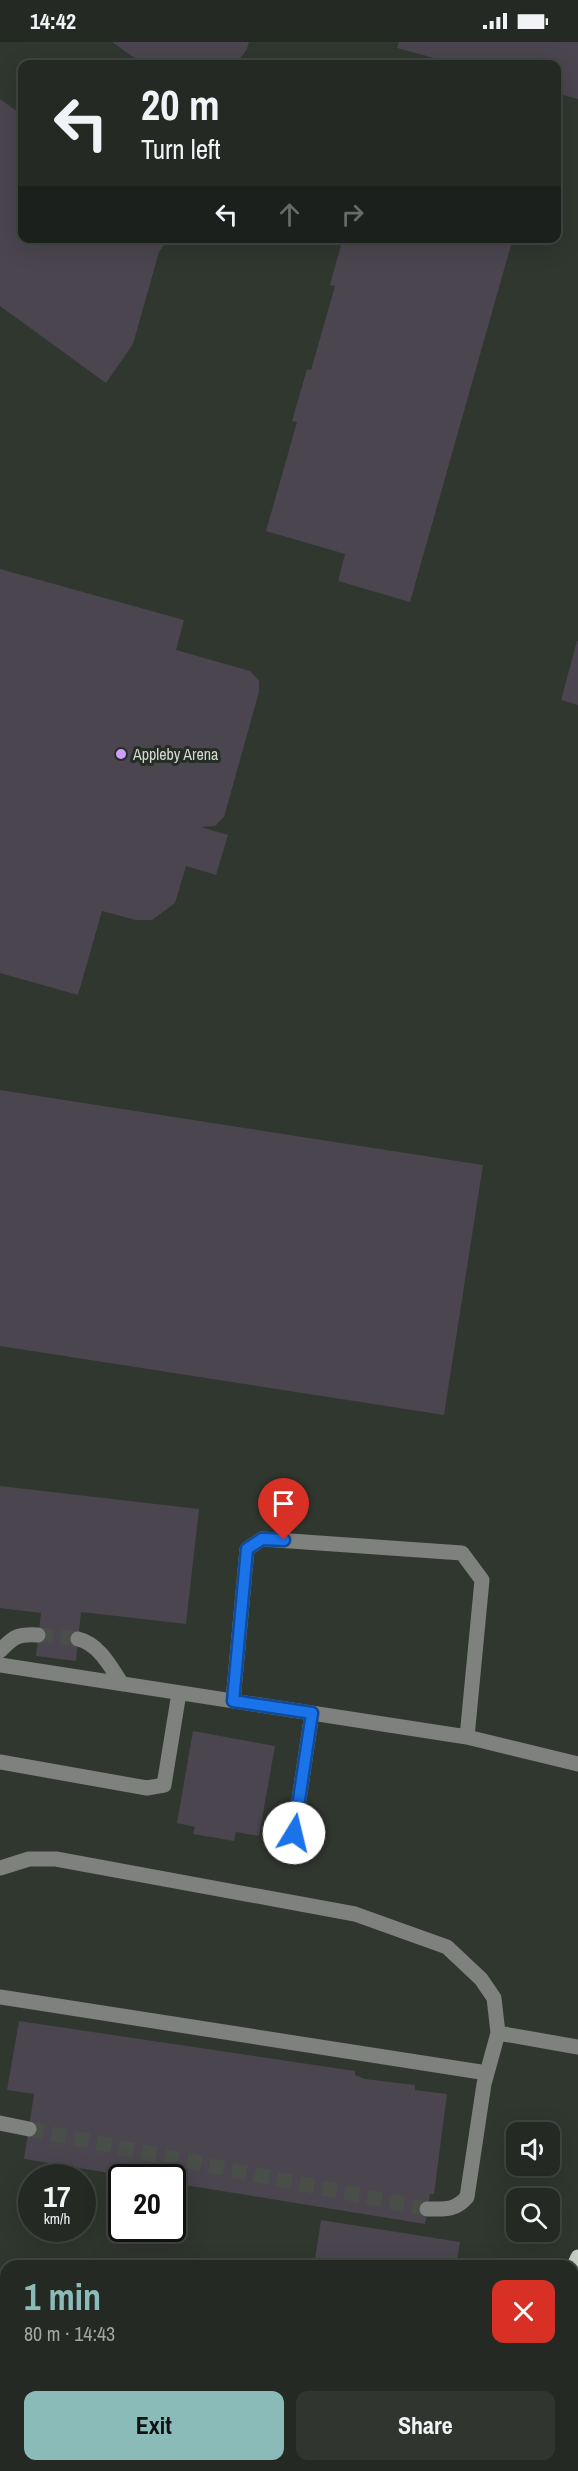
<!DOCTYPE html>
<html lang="en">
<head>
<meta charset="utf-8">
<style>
	:root { --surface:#242923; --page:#303530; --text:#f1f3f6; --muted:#a3a6a6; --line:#414541; --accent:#8bbbb9 }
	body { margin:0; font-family:"Archivo Narrow",sans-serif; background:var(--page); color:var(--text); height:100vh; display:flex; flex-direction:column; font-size:22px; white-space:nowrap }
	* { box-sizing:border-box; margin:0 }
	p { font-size:20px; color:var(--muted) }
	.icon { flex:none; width:33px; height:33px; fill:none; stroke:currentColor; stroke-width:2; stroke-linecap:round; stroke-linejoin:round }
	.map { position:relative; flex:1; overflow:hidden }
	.side { position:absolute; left:0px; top:2218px; width:579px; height:212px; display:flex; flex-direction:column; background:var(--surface); border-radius:18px 18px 0 0; box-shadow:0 6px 24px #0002,0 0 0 2px var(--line) }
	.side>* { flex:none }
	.top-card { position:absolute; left:18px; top:18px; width:543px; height:183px; border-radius:12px; box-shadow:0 6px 24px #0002,0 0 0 2px var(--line); background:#242923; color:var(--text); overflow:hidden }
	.controls { position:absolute; left:506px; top:2080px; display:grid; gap:12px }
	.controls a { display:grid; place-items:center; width:54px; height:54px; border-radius:12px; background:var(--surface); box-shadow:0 6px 24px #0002,0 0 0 2px var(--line); font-size:30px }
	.speed { position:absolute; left:18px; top:2122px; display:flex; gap:12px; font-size:30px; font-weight:700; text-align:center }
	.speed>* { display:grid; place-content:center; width:78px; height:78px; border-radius:50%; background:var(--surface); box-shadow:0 6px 24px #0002,0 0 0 2px var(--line); line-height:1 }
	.speed small { font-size:15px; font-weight:400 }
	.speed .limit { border:3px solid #111; border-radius:9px; background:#fff; color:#111 }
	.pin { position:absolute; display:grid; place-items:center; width:51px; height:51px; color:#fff; margin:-62px -26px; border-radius:50% 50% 50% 0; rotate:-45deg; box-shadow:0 0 6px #0007 }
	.pin .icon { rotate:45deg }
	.me { position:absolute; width:66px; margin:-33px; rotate:9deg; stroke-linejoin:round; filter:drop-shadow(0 0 4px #0008) }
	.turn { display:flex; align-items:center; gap:21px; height:126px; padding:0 24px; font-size:27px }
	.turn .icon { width:78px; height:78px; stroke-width:2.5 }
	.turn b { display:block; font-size:42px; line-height:51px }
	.lanes { display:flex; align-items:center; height:57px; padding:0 24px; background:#0003; justify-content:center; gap:30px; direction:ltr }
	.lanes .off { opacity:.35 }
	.round { display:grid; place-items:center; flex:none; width:63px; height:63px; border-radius:12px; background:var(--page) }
	.summary { display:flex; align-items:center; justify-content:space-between; height:102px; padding:0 24px }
	h1 { font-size:36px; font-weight:700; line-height:45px; color:var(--accent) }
	.cta { display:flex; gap:12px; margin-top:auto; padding:12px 24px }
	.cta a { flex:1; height:69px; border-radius:12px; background:var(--accent); color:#111; font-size:24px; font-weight:700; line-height:69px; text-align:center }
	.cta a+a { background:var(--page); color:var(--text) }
	.status { display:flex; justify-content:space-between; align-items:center; height:42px; padding:0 30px; background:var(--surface); direction:ltr }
	.status svg { height:16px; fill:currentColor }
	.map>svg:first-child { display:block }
	.building { fill:#4a454f }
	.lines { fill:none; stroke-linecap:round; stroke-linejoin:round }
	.minor-tunnel { stroke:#494f48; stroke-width:15; stroke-dasharray:15 8; stroke-linecap:butt }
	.minor { stroke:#7e817d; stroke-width:15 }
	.major { stroke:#c6cec4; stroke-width:15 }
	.route-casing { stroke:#114b97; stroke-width:15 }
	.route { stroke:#1a73e8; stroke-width:10 }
	.poi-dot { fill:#d09dfe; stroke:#262d25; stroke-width:2 }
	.labels { text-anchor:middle; stroke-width:6; stroke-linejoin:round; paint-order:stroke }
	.poi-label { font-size:16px; fill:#d4d8d3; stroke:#262d25; text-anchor:start }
</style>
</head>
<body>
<div class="status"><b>14:42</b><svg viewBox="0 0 49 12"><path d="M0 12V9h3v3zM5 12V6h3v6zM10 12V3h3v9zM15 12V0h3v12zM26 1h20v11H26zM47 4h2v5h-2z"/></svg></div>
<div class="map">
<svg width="578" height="2429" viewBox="0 0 578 2429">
	<rect width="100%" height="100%" fill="#30372f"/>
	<path class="building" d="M112,0H249L247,7L236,22H143Z
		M399,0H578V57L556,51V22H456L397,6Z
		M0,57L22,73V196H169L159,210L133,302L106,341L0,264Z
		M343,196H513L410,560L338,539L345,512L266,489L297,380L292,379L307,327L311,328L335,244L330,243Z
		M0,527L184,578L176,608L250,629L259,639V650L224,775L215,784L201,785L228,793L216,833L186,824L175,861L152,878H136L102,869L78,953L0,931Z
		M577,599H578V663L561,658Z
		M0,1048L483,1123L444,1373L0,1304Z
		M0,1444L199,1467L186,1582L81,1570L76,1619L36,1614L41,1571L0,1566Z
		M193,1689L275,1704L259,1794L236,1790L234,1799L193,1792L195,1785L177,1781Z
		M19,1979L355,2029V2033L365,2037L415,2043V2048L447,2052L434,2152H430L425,2182L172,2141V2136H140L24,2117L34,2052L7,2048Z
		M321,2178L460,2200L456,2224H314Z
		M55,2424H100V2429H55Z
		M147,2424H218L242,2428L146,2429Z"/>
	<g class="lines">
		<path class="minor-tunnel" d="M38,1593L78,1597
			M29,2087L427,2167"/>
		<path class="minor" d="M78,1597C99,1602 110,1624 122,1642
			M0,1609C14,1594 18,1592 38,1593
			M0,1623L467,1695L578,1722
			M233,1659L247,1507L262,1497L462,1511L482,1538L467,1695
			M0,1720L147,1746L164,1743L179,1651
			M294,1791L312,1671
			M0,1826L29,1817H56L355,1872L447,1905L481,1937L494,1956L498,1991L484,2042L467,2155C455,2169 444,2167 427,2167
			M0,1955L487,2031
			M498,1991L578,2005
			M0,2081L29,2087
			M128,2429L129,2424"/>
		<path class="major" d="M573,2226L578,2215
			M573,2407L578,2389
			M510,2429L512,2424
			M567,2429L568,2424"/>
	</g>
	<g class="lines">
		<defs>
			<path id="route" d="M284,1498L262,1497L247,1507L233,1659L312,1671L294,1791"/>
		</defs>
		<use href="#route" class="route-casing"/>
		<use href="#route" class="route"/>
	</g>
	<circle class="poi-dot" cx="121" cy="712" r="6"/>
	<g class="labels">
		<g class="poi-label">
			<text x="133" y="718">Appleby Arena</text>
		</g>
	</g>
</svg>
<div class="controls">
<a><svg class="icon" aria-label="sound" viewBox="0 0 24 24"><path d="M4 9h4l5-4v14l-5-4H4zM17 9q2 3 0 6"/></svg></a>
<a><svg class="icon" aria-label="search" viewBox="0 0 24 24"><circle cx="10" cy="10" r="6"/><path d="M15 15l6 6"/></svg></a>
</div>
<div class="speed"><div>17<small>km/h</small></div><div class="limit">20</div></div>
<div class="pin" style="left:284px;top:1498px;background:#d93025"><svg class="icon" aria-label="arrive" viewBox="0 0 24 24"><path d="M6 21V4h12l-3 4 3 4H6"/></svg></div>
<svg class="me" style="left:294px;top:1791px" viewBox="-20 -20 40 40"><circle r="19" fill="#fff"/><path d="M0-13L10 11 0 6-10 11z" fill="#1a73e8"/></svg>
<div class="top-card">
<div class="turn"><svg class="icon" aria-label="left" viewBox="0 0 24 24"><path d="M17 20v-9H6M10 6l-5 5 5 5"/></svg><div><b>20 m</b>Turn left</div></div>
<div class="lanes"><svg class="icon" aria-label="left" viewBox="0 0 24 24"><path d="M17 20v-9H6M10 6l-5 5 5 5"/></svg><svg class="icon off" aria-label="ahead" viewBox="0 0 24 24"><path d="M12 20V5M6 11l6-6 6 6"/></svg><svg class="icon off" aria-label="right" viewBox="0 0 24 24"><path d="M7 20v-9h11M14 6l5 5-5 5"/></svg></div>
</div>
<section class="side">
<div class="summary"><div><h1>1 min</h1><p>80 m · 14:43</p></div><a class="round" style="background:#d93025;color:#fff"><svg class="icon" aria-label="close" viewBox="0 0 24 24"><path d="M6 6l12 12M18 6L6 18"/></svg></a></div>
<div class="cta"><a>Exit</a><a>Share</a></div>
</section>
</div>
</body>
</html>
